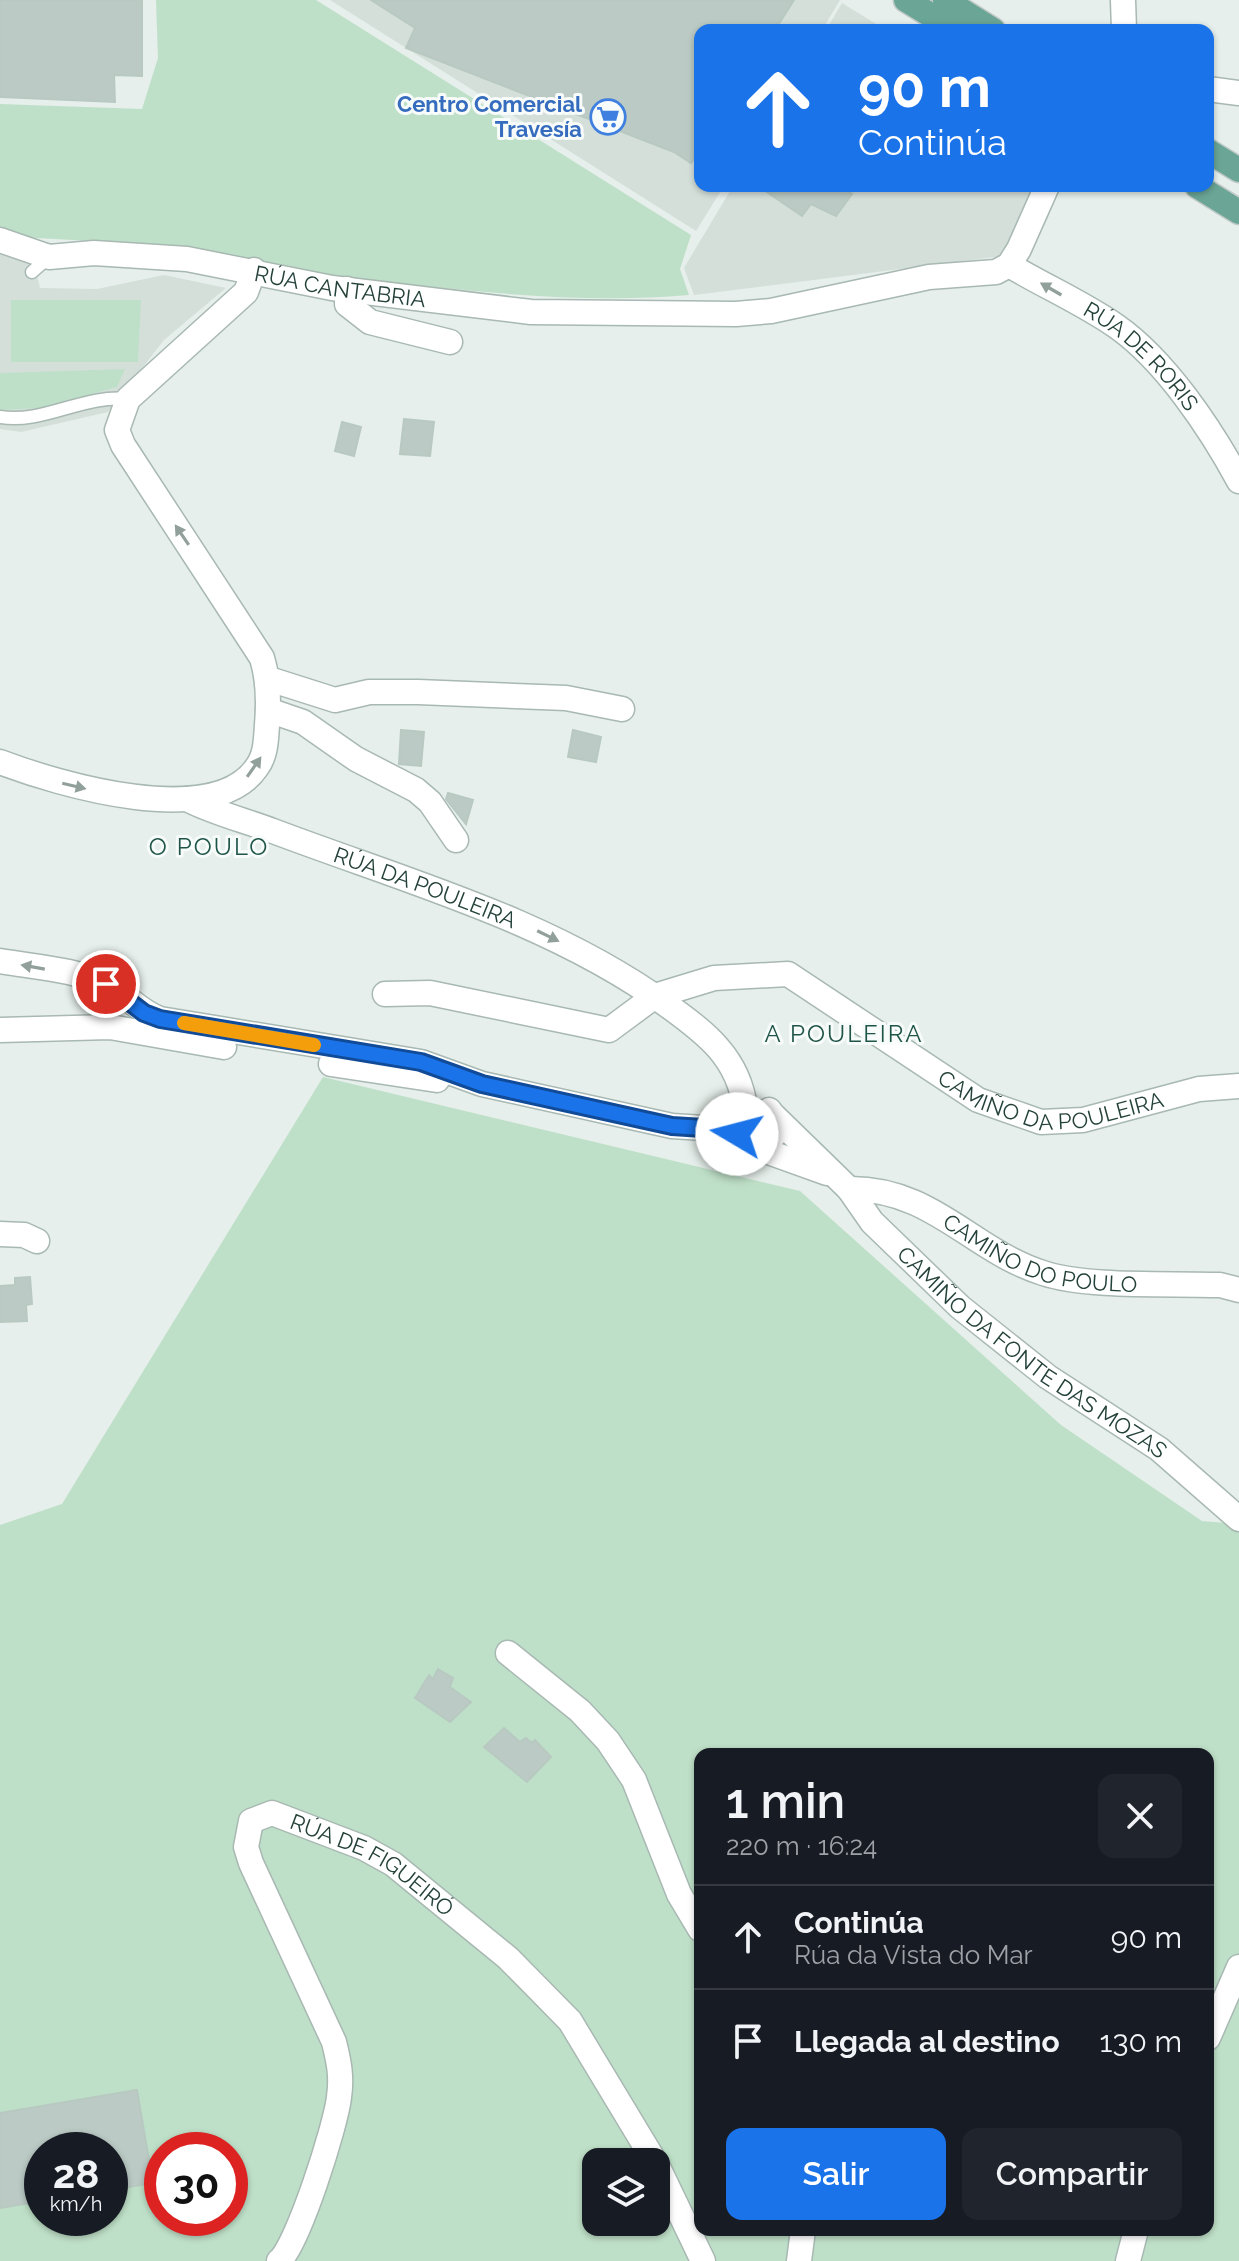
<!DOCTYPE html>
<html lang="es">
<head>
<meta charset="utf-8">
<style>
	:root { --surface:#171b24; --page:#20242c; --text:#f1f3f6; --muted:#9ea1a6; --line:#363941; --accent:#1a73e8 }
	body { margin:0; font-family:Raleway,sans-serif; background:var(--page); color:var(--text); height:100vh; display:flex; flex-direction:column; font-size:30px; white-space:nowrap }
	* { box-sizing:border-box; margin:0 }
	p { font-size:26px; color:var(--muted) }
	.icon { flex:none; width:44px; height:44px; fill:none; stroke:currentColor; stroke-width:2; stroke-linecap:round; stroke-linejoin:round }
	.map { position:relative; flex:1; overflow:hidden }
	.details { position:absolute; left:694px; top:1748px; width:520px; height:488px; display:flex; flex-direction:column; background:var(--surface); border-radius:16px; box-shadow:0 2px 6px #0004 }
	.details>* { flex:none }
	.guide { position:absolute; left:694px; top:24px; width:520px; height:168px; border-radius:16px; box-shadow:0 2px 6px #0004; background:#1a73e8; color:#fff; overflow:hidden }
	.controls { position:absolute; left:582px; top:2148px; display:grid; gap:16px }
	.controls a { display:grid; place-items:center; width:88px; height:88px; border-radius:16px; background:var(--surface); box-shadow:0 2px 6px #0004; font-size:40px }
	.speed { position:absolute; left:24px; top:2132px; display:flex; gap:16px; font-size:40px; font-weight:700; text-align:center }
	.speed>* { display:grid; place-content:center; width:104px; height:104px; border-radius:50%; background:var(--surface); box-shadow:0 2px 6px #0004; line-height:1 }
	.speed small { font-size:20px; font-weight:400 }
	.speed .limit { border:12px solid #d22; background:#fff; color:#111 }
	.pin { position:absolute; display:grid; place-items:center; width:68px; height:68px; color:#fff; margin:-34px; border:4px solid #fff; border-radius:50%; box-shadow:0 2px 8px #0007 }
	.me { position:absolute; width:88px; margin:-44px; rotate:278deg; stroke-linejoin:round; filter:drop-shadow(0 0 6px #0008) }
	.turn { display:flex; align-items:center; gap:28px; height:168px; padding:0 32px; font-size:36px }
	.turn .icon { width:104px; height:104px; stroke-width:2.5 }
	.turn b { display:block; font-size:56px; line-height:68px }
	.round { display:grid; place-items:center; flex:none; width:84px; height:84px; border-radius:16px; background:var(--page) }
	.head { display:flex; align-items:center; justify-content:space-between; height:136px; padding:0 32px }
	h1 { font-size:48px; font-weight:600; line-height:60px }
	.button { display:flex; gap:16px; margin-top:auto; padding:16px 32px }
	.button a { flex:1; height:92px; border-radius:16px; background:var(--accent); color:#fff; font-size:32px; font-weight:600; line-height:92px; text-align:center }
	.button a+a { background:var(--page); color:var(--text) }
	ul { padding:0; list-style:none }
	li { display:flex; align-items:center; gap:24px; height:104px; padding:0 32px; border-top:2px solid var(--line) }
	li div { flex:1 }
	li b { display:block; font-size:30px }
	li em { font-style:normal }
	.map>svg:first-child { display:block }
	.built { fill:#d4dfda }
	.green { fill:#bfe0c8; fill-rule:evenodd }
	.building { fill:#bbcac4; stroke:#b8c9c2; stroke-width:2 }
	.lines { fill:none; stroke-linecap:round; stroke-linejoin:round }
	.service-casing { stroke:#a8b8b2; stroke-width:15 }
	.minor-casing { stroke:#a8b8b2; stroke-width:27 }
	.primary-casing { stroke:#c2cac8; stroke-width:27 }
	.service { stroke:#fff; stroke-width:12 }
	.minor { stroke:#fff; stroke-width:24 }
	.primary { stroke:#6aa596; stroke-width:24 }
	.oneway { fill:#92a09c }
	.route-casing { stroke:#114b97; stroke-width:20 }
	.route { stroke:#1a73e8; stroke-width:14 }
	.slow { stroke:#f59e0b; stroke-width:14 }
	.labels { text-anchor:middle; stroke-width:6; stroke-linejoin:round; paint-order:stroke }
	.shop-label { font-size:22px; font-weight:bold; fill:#366cbe; stroke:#f7fbf9; text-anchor:end }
	.street-label { font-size:22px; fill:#24423a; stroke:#f7fbf9 }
	.neighbourhood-label { font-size:24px; letter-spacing:2px; fill:#1f5548; stroke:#f7fbf9 }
</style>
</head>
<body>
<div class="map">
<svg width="1239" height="2261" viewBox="0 0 1239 2261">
	<rect width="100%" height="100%" fill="#e6efeb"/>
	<path class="built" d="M330,0H840L822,30H700V186H724L696,231Z
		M842,3L886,30H826Z
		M733,186H1033L1003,256L694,295L684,268Z
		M0,252L35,267L40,288L97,289L164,275L226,288L164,340L108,412L21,432L0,429Z"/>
	<path class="green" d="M156,0H316L691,235L680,269L689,295C574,305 461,290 346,277L324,280L165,245L36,238L0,232V104L142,109L158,58Z
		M11,300H141L138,362H11Z
		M125,369L117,387L42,408L0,410V373Z
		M323,1077L800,1191L1061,1425L1202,1521L1239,1524V2261H0V1525L62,1504ZM700,1754H1208V2230H700ZM42,2150H110V2218H42ZM162,2150H230V2218H162ZM596,2162H656V2222H596Z"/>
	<path class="building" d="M0,0H142V76L114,75L115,102L0,97Z
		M371,0H794L775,30H700V149L691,163L674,152L406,48L415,28Z
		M758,186H840L852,194L836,216L811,204L802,216Z
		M404,419L434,422L430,456L400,454Z
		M342,422L361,427L354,456L335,451Z
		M401,730L424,732L421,766L399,764Z
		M573,730L601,737L596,762L568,757Z
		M448,793L473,800L466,824L446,799Z
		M30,1277L32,1304L26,1305L27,1321L0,1322V1286L15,1285V1278Z
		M438,1669L453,1678L450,1687L471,1702L450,1722L415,1698L429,1675L433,1679Z
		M504,1728L520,1742L526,1738L532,1743L535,1740L551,1757L527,1782L484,1747Z
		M137,2090L153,2183L110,2190V2150H42V2201L0,2208V2113Z"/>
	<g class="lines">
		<defs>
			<path id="service" d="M32,272L49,257
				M0,417C44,424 84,394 128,399"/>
			<g id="minor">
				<path d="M1123,0L1124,30"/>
				<path d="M1208,89L1239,93"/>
				<path id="s1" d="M0,240L49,257L94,253L187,259L332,288L531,312L736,314L771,311L929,277L996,272L1009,265L1019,249L1047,186"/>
				<path id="s2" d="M1009,265C1044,286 1083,303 1116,326C1165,360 1211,429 1239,481"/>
				<path d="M347,289V304L370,322L450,342"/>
				<path d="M269,679L335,700L369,692H418L566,698L622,709"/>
				<path d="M268,710L303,722L356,759L416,790L430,802L456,840"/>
				<path d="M0,762C58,784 214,831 257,767C266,755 266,739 267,725C269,702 269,681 262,658L123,445L117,430L128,399L246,292L254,270"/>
				<path id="s3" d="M187,799C214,813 244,820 273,831C408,882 549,920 667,1005C706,1033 739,1058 745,1108"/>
				<path d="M0,961C35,967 77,969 109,986C128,996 140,1012 160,1019L421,1062L482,1084L672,1126L735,1130"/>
				<path id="s4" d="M385,994L430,993L609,1030L655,996L714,978L788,974L978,1100L1041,1122L1083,1120L1199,1089L1239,1086"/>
				<path d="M0,1030L110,1027L224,1047"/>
				<path d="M331,1064L437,1080"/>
				<path d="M738,1115L735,1130L746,1144L827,1173"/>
				<path id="s5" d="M774,1116L849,1189L872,1222L960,1307L1048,1377L1159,1449L1239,1519"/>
				<path d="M755,1146L765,1144L775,1134L776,1120L769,1110"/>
				<path id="s6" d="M849,1189C932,1188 971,1250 1043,1273C1088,1288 1170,1283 1220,1285L1239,1290"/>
				<path d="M0,1234L24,1235L37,1241"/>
				<path d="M508,1653L580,1711L608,1741L634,1780L679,1894L700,1929"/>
				<path d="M1208,2038L1239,1967"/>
				<path d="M656,2163L703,2261"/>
				<path id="s7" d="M279,2261C298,2245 336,2125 339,2097C342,2077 339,2062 334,2042L251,1863L246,1847L251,1821L272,1813L364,1848L393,1864L508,1958L570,2021L655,2162"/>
				<path d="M799,2261L803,2230"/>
				<path d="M1128,2261L1136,2230"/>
			</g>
			<path id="primary" d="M906,0L955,30
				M945,0L993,30
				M1208,151L1239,170
				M1197,186L1239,212"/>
		</defs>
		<use href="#service" class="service-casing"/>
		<use href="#minor" class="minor-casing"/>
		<use href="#primary" class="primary-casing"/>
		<use href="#service" class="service"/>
		<use href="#minor" class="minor"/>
		<use href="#primary" class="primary"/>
	</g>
	<defs><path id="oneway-solid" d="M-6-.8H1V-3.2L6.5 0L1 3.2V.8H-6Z" transform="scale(2)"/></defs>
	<g class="oneway">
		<use href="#oneway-solid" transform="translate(1051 289) rotate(-150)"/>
		<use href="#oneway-solid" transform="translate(182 535) rotate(-124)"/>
		<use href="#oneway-solid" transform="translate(254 767) rotate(-55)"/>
		<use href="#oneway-solid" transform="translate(74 786) rotate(13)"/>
		<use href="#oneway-solid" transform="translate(548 936) rotate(26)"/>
		<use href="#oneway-solid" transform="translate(33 967) rotate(-170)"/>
	</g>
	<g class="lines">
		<defs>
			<path id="route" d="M106,984L144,1013L160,1019L421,1062L482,1084L672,1126L735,1130L737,1134"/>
		</defs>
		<use href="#route" class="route-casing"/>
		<use href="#route" class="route"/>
		<path class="slow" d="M184,1023L314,1045"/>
	</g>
	<defs>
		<symbol id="supermarket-ring" viewBox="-11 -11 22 22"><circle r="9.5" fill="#f7fbf9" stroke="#3f7fe0" stroke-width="1.5"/><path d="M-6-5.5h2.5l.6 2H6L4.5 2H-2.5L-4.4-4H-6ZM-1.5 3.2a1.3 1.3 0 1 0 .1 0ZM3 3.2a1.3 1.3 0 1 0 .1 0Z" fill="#3f7fe0"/></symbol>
	</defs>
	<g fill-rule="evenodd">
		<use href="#supermarket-ring" x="588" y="97" width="40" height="40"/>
	</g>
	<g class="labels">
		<g class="shop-label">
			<text x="582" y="112">Centro Comercial<tspan x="582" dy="25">Travesía</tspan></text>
		</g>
		<g class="street-label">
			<text dy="8" stroke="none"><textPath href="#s1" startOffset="346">RÚA CANTABRIA</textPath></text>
			<text dy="8" stroke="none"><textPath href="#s2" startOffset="162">RÚA DE RORIS</textPath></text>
			<text dy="8" stroke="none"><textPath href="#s3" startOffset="254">RÚA DA POULEIRA</textPath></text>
			<text dy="8" stroke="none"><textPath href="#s4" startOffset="722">CAMIÑO DA POULEIRA</textPath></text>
			<text dy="8" stroke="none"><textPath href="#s6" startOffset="206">CAMIÑO DO POULO</textPath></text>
			<text dy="8" stroke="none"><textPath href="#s5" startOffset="352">CAMIÑO DA FONTE DAS MOZAS</textPath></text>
			<text dy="8" stroke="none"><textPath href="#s7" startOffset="608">RÚA DE FIGUEIRÓ</textPath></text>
		</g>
		<g class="neighbourhood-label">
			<text x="209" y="855">O POULO</text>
			<text x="844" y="1042">A POULEIRA</text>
		</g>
	</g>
</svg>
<div class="controls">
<a><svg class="icon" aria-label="layers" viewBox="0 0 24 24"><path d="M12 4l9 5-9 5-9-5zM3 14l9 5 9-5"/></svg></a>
</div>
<div class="speed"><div>28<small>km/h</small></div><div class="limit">30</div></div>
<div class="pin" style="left:106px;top:984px;background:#d93025"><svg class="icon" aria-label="arrive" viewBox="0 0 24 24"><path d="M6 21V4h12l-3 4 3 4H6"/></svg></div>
<svg class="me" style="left:737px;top:1134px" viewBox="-20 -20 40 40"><circle r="19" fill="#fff"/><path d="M0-13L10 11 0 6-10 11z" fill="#1a73e8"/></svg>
<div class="guide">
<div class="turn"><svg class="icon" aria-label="ahead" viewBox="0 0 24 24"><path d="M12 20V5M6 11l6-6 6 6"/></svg><div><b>90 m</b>Continúa</div></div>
</div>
<section class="details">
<div class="head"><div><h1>1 min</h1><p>220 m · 16:24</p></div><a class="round"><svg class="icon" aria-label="close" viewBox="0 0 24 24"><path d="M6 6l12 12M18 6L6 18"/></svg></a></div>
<ul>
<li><svg class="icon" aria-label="ahead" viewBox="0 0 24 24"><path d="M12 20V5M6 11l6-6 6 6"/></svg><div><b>Continúa</b><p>Rúa da Vista do Mar</p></div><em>90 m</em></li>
<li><svg class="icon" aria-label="arrive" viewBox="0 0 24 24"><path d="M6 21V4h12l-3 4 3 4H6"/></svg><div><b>Llegada al destino</b></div><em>130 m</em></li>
</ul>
<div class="button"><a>Salir</a><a>Compartir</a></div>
</section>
</div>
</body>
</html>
